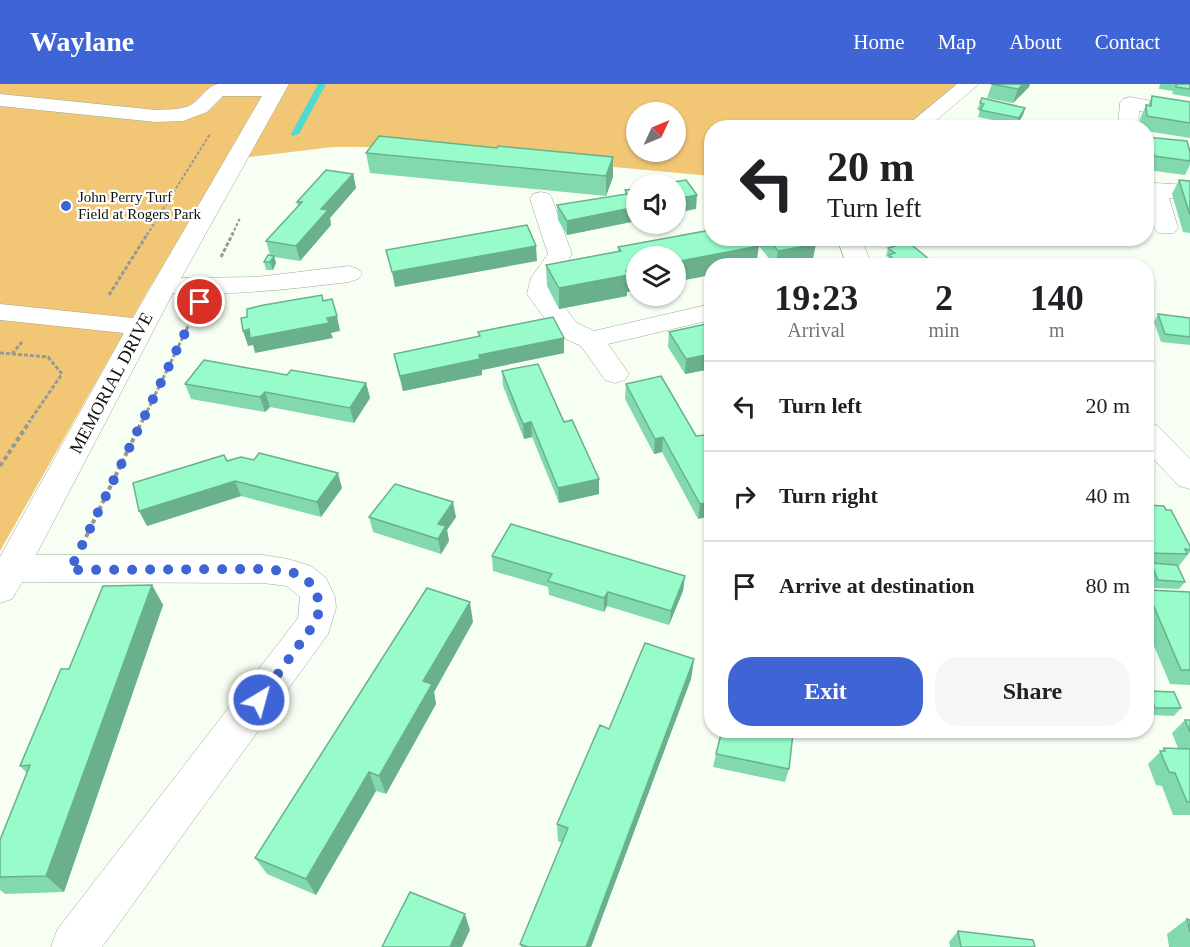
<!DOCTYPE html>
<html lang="en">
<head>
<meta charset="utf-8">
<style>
	:root { --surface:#fff; --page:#f6f6f6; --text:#202124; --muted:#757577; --line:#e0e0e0; --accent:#3e64d5 }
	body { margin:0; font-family:"Times New Roman",serif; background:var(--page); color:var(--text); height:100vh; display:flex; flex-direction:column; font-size:22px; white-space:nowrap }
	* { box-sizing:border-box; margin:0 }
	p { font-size:20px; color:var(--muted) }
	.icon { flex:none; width:33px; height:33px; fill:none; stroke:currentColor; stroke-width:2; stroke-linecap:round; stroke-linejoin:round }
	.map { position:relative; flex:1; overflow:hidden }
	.details { position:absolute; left:704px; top:174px; width:450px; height:480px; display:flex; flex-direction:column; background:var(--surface); border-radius:24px; box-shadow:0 2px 4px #0004 }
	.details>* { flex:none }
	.guide { position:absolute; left:704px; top:36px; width:450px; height:126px; border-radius:24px; box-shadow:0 2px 4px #0004; background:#fff; color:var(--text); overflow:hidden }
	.needle { width:39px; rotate:46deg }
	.controls { position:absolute; left:626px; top:18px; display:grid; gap:12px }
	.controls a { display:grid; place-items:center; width:60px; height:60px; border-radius:50%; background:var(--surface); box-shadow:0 2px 4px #0004; font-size:30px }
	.pin { position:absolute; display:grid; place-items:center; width:51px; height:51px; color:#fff; margin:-26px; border:3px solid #fff; border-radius:50%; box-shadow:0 2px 6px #0007 }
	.me { position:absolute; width:66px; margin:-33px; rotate:37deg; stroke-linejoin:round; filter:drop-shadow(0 0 4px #0008) }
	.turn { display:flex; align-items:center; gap:21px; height:126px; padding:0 24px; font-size:27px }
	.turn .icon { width:78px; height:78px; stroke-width:2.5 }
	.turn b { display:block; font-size:42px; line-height:51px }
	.eta { display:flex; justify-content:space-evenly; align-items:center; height:102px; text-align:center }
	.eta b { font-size:36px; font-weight:700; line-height:42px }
	.button { display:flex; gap:12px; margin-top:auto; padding:12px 24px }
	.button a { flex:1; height:69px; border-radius:24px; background:var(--accent); color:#fff; font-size:24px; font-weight:700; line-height:69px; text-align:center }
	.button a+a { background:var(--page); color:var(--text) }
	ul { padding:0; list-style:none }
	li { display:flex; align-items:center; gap:18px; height:90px; padding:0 24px; border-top:2px solid var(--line) }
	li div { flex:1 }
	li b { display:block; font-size:22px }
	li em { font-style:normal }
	header { display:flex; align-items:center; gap:36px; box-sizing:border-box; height:84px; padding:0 30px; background:var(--accent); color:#fff }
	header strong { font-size:28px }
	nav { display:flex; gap:33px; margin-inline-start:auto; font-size:21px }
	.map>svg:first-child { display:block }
	.green { fill:#f1c776; fill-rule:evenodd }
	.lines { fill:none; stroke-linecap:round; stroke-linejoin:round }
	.stream { fill:#52dad0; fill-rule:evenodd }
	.minor-casing { stroke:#9bac93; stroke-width:1 }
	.path-far2 { stroke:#959b92; stroke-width:2; stroke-dasharray:3 2; stroke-linecap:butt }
	.path-far1 { stroke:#959b92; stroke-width:3; stroke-dasharray:4 2; stroke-linecap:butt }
	.path { stroke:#959b92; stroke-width:4; stroke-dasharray:4.5 3; stroke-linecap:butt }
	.minor { fill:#fff; fill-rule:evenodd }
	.wall { fill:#82d9ae }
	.shaded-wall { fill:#6ab08d }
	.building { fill:#97fcca; stroke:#6ab08d; stroke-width:1.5 }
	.route { stroke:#3e64d5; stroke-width:10; stroke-dasharray:0 18 }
	.poi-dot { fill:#3e64d5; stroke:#fff; stroke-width:2 }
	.labels { text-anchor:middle; stroke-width:4.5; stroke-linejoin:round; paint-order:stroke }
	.far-poi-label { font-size:15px; fill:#0e140b; stroke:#fff; text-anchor:start }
	.street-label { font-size:18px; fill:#0e140b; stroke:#fff }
</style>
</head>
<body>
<header>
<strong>Waylane</strong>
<nav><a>Home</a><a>Map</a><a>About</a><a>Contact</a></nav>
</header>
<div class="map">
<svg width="1190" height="863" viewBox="0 0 1190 863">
	<rect width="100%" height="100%" fill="#f7fef4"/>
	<path class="green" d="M0,0H959L905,43L711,44V92L397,63H333L226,76L146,210L0,467ZM636,28H675V68H636Z"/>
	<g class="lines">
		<path class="stream" d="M318,0H326L299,50L292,52L291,50Z"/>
		<defs>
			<path id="minor" d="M218,0H289L181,194L257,193L349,182L358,185L362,190L358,195L349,198C291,205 232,212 173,209L36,471H263L288,475L311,482L326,494L335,513L336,524L328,550L102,863H51L57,846L298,534L300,513L287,502L263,499L22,498L12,515L0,519V473L124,249L0,236V220L133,234L262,12H223L207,28L183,37L156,38L0,22V10L156,26C169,25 184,27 195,18C203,11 207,3 218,0Z
				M957,0H979L927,44H904Z
				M1130,13L1190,24V36L1139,27L1138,44H1118L1120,19L1123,15Z
				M1155,99L1190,101V115L1169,114L1178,144L1174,149H1158C1149,137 1146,117 1146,103Z
				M541,108L549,110L552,115L572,170L557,194L553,209L577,239L594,247L711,220V236L608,260L629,290L625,296L615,299L605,296L581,262L557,251L527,210L531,194L548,170L530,115L533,110Z
				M837,154H861L872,182H847Z
				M1146,338L1157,341L1190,375V405L1179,402L1146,367Z"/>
		</defs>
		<use href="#minor" class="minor-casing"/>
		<path class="path-far2" d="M147,151L210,50
			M232,151L240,134"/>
		<path class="path-far1" d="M221,173L233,149
			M109,211L148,149
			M0,269L48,273L62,290L29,338
			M12,270L22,258
			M142,338L194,230"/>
		<path class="path" d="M0,382L30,337
			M86,453L142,337"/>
		<use href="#minor" class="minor"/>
	</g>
	<path class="wall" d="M992,0H1030L1029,3L1013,19L987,14Z
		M1160,0H1190V13L1172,10L1173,7L1159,5Z
		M1152,12L1190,18V54L1146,47V44H1140V35L1146,21H1148Z
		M980,19L1025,24L1023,31L1017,41L978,33L980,26H977Z
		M1146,53L1190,68V81L1185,91L1147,86L1146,81Z
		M497,64L613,73V93L606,112L370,89L366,69Z
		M353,90L356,104L330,134L331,141L300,177L274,173L276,179L273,186H266L264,178L270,171L266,157L298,123L297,118Z
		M1179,96L1190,97V149L1183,148L1172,110Z
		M636,105V137L567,151L558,136L557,121L625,110V106Z
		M711,154H811L813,175L775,182L759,162L627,208V212L559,225L547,202L546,181L618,167V163Z
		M898,154H938L936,162Z
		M888,164L935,180L934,182H891L887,178L888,173L886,172Z
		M1158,230L1190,234V261L1161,258L1154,238Z
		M711,239V285L685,290L668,263L669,248Z
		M478,248L564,269L482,286V291L403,307L397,285L394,270L479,253Z
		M502,287L564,338L599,395V410L559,419L532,353L524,355L503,302Z
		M287,291L366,299L370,314L354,339L270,323L265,328L191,315L185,300Z
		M626,300L711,362L698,435L662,368L654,370L625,315Z
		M227,377L342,404L321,433L241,412L147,442Z
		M1146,421L1190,462V468L1178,483L1185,498L1179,505L1153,504L1146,488L1147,484H1146Z
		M369,433H456L447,446L449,457L441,470L373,448Z
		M492,472L685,492L683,507L669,541L607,522L604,528L549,511L548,503L493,487Z
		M152,501L163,521L64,808L5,810L0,806V756L27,689L20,682L69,585Z
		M1147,506L1190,508V601L1170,600L1146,543V508Z
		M473,538L434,608L436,620L386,710L376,707L316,811L267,790L255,774Z
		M694,575L691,595L591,863H521L520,860L562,759L558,757L557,740L609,645Z
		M1149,607L1181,624L1174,632L1149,631L1146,623V611Z
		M1185,636H1190V731H1173L1162,702L1156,701L1148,680L1164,664H1178L1172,649Z
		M716,670L789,685L785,698L713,683Z
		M1187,835L1190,836V863H1169L1167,850Z
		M958,847L1035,863H950L949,858Z"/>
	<path class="shaded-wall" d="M1023,0H1030L1029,3L1013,19L1018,5Z
		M1025,24L1023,31L1017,41L1019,34Z
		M613,73V93L606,112V92Z
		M353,90L356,104L330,134L331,141L300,177L296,162L321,125Z
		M697,111L696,125L675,129V115Z
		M636,123V137L567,151V137Z
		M816,160L813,175L776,182L778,167Z
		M536,162L537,177L395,203L392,188Z
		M759,162L756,182H711V191L675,198V178Z
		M274,172L276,179L273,186L270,178Z
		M636,185V206L627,208V212L559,225V204Z
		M337,232L340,247L331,249L333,254L255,269L253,261L248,262L243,247Z
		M564,254V269L482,286V291L403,307L400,292L479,271Z
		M711,270V285L685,290L686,275Z
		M366,299L370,314L354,339L350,324Z
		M265,308L270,323L265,328L260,313Z
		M531,338L532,353L524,355L523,340Z
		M663,353L662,368L654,370L655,355Z
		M338,389L342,404L321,433L317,418Z
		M599,395V410L559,419L558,404Z
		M235,397L241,412L147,442L139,427Z
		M453,418L456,433L447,446L449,457L441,470L438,455V440Z
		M711,418V432L698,435L700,420Z
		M685,492L683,507L669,541L671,527Z
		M152,501L163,521L64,808L46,792Z
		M608,508L607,522L604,528V514Z
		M470,518L473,538L434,608L436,620L386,710L379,692L423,597Z
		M694,575L691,595L591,863H586Z
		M369,688L376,707L316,811L306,795Z
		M465,830L470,846L462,863H450Z"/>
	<path class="building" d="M991,0H1023L1018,5Z
		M1176,0H1190V5L1176,3Z
		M1152,12L1190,18V39L1147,32L1146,21L1151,22Z
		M982,14L1025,24L1019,34L980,26L984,20L980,19Z
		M379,52L497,64L498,62L613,73L606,92L366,69Z
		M1146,53L1187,57L1190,68V77L1154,72L1153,67H1147L1148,59L1146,58Z
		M326,86L353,90L321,125L328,126L296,162L266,157L302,118H297Z
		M686,96L697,111L675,115V100H660Z
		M1179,96L1190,97V131Z
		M636,105V123L567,137L557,121L627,110L625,106Z
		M527,141L536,162L392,188L386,166Z
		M711,146V154H754L759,162L675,178V172H636V185L626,187L628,191L559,204L546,181L621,167L618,163Z
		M768,154H811L816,160L778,167Z
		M908,158L935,180L931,182H910L909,181L902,182L889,171L895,169L888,164Z
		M268,171L274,172L270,178H264Z
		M322,211L323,217L332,215L337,232L327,234L329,239L250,254L249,245L243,247L241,234L247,233V225L264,221Z
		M1158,230L1190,234V253L1165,250Z
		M553,233L564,254L479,271L480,275L400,292L394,270L480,252L478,248Z
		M711,239V270L686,275L669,248Z
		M204,276L287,291L291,286L366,299L350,324L265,308L260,313L185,300Z
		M538,280L564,338L572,336L599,395L558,404L531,338L523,340L502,287Z
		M661,292L696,352L705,351L711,362V418L700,420L663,353L655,355L626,300Z
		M259,369L338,389L317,418L235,397L139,427L133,399L224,371L227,377L241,373L254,376Z
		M395,400L453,418L438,440L446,442L438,455L369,433Z
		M1146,421L1164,422L1166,426H1171L1190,462V466L1185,465L1187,470L1146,469Z
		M511,440L685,492L671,527L608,508L604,514L548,497L552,490L492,472Z
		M1151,479L1177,481L1185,498L1158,496Z
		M152,501L46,792L0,793V756L30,681L20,682L61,585H69L103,502Z
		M427,504L470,518L423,597L432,600L379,692L369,688L306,795L255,774Z
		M1147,506L1190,508V586H1181Z
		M645,559L694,575L586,863H528L520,860L568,744L557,740L600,641L609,645Z
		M1149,607L1174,608L1181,624H1155Z
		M1185,636H1190V648Z
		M722,646H778L793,649L789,685L716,670Z
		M1164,664L1190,665V718H1187L1175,689L1169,688L1160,667H1165Z
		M410,808L465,830L450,863H382Z
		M1187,835L1190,836V848Z
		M958,847L1033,856L1035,863H961Z"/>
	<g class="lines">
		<path class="route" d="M200,218L70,486L263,485L292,488L312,500L321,522L315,539L259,616"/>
	</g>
	<circle class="poi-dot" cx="66" cy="122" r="6"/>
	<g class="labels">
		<g class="far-poi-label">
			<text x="78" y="118">John Perry Turf<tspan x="78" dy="17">Field at Rogers Park</tspan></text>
		</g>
		<g class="street-label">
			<text transform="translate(111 299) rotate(-62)" y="6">MEMORIAL DRIVE</text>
		</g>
	</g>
</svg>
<div class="controls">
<a><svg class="needle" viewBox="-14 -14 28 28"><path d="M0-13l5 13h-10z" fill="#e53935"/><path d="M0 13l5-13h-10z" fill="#757577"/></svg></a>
<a><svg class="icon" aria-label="sound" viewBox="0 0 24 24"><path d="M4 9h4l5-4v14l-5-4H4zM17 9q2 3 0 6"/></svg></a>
<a><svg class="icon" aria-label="layers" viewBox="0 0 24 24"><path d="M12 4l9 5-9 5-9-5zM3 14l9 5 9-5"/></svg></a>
</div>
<div class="pin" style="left:200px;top:218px;background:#d93025"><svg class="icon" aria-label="arrive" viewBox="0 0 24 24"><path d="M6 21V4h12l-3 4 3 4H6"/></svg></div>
<svg class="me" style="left:259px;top:616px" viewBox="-20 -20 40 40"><circle r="17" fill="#3e64d5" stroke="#fff" stroke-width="3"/><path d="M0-11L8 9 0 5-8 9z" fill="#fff"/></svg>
<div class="guide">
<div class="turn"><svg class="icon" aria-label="left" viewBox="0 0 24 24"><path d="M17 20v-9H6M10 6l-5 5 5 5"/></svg><div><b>20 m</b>Turn left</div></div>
</div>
<section class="details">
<div class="eta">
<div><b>19:23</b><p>Arrival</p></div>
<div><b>2</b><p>min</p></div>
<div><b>140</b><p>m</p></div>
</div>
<ul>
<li><svg class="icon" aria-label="left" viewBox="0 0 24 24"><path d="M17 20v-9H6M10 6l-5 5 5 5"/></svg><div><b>Turn left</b></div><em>20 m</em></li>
<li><svg class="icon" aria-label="right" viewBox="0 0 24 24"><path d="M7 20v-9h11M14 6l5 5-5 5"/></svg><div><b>Turn right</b></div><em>40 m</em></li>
<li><svg class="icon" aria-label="arrive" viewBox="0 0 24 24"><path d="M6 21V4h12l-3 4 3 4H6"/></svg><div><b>Arrive at destination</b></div><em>80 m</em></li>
</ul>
<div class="button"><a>Exit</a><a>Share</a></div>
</section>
</div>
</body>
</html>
